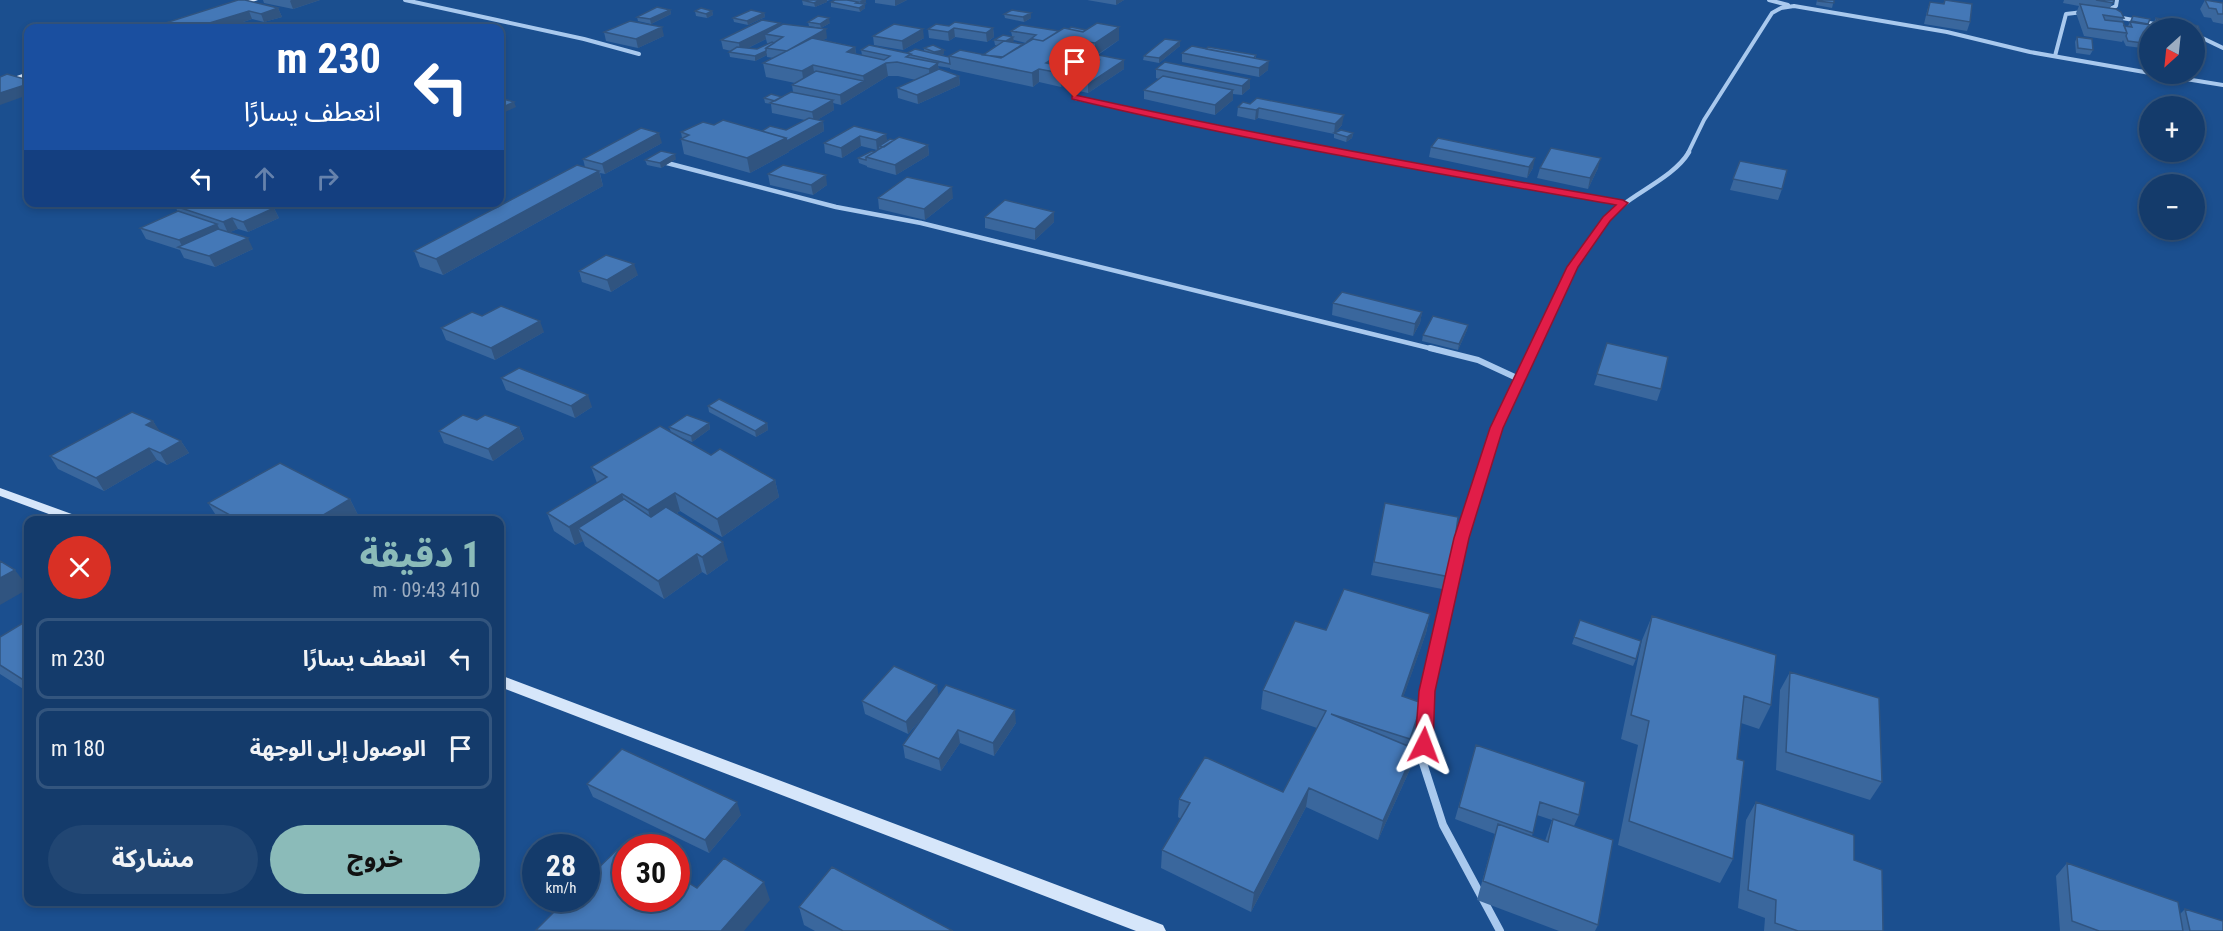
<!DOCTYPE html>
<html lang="ar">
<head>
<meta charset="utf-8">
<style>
	:root { --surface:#143b6b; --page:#214673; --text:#f1f3f6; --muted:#9dadc1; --line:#33557e; --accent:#8bbbb9 }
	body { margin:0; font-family:"Roboto Condensed","Noto Sans Arabic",sans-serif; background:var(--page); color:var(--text); direction:rtl; height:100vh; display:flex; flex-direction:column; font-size:22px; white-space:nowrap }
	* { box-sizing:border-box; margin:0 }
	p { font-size:20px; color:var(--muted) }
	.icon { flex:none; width:33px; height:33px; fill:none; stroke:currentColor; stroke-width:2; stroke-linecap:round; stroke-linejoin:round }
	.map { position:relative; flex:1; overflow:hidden; direction:ltr }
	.side { position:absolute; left:24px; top:516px; width:480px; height:390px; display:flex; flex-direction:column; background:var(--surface); border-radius:12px; box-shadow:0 3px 9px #0003,0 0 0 2px var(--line); direction:rtl }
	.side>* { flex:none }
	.hud { position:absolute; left:24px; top:24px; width:480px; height:183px; border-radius:12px; box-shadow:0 3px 9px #0003,0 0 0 2px var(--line); direction:rtl; background:#1a4fa0; color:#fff; overflow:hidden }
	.needle { width:39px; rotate:207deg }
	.fabs { position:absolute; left:2139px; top:18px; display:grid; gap:12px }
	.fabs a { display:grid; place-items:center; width:66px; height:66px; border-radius:50%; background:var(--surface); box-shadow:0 3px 9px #0003,0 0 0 2px var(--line); font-size:30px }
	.speed { position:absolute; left:522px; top:834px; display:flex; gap:12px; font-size:30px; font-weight:700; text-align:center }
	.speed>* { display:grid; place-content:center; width:78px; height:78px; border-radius:50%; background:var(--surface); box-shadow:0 3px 9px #0003,0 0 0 2px var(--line); line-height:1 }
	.speed small { font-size:15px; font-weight:400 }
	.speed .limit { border:9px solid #d22; background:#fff; color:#111 }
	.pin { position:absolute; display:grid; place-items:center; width:51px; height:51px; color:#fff; margin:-62px -26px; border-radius:50% 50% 50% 0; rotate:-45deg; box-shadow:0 0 6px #0007 }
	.pin .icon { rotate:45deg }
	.me { position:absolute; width:66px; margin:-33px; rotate:3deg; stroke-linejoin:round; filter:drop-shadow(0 0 4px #0008) }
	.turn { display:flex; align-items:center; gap:21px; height:126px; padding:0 24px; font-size:27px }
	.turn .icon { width:78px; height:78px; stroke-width:2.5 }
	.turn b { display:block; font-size:42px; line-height:51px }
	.lanes { display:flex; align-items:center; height:57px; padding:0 24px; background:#0003; justify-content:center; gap:30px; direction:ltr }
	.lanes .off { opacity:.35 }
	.round { display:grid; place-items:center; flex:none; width:63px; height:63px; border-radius:32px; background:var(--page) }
	.overview { display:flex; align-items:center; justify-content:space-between; height:102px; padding:0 24px }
	h1 { font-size:36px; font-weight:800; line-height:45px; color:var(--accent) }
	.primary-button { display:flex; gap:12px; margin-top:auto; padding:12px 24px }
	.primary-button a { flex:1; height:69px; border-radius:36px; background:var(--accent); color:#111; font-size:24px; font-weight:800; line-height:69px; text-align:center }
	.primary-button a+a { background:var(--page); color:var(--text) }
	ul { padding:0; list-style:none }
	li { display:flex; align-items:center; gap:18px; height:81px; margin:0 12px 9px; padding:0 12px; border:3px solid var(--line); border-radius:12px }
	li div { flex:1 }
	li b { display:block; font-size:22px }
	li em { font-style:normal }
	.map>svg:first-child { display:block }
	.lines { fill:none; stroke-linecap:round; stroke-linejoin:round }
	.street-far3 { stroke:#a9c9ee; stroke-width:4 }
	.street-far2 { stroke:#a9c9ee; stroke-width:4.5 }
	.street-far1 { stroke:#a9c9ee; stroke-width:6 }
	.street { stroke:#a9c9ee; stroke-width:8 }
	.secondary { fill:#d6e6fa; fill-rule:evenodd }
	.wall { fill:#3a679d; fill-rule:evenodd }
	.shaded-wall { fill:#305480 }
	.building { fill:#4478b7; stroke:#305480; stroke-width:1.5 }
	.route { fill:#e11d48; stroke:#92132f; stroke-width:1.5 }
</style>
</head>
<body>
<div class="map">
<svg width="2223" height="931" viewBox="0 0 2223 931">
	<rect width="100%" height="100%" fill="#1b4f8f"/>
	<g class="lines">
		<path class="street-far3" d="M405,0L584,39L639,54
			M1769,0L1788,5
			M2106,11L2116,6L2117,0
			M2117,17L2176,28
			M2194,34L2223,48
			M2055,56L2066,14L2083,12
			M2155,74L2223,85
			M1075,98L1345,153
			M1688,153L1704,120L1772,13L1781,8L1794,6L1947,32L2030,52L2150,73"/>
		<path class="street-far2" d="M1337,152L1623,203
			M667,163L836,207L921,223L1437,350
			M1534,350C1555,305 1573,254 1607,218C1630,194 1673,179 1689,152"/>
		<path class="street-far1" d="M1430,348L1478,360L1519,379
			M1446,604L1461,538L1497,428L1535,348"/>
		<path class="street" d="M1447,602L1427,691L1423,763L1443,825L1500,931"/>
		<path class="secondary" d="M248,0H258L235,8L232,6Z
			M28,72V76L0,86V82Z
			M0,488L80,517L82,520H65L0,496Z
			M500,675L1163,925L1166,931H1136L500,687Z"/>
	</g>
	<path class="wall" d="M238,0L278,8L282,17L264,22L252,19L225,28H165L162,24Z
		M263,0H320L293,9L264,3Z
		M802,0H830L827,1V2L815,7L803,5Z
		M835,0H866V2L863,4H865V8L860,12L831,7V2Z
		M875,0H907L895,6L875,3Z
		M1087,0H1124L1116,5Z
		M1817,0H1834L1832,8L1816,5Z
		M1945,0L1970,22L1967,31L1924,24L1927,11L1930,2L1943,4Z
		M2064,0H2114L2110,8L2116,9L2121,12L2124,18L2122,22L2124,26H2128L2133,16L2150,19L2147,24L2151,25L2152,26L2156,18L2198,26L2202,36L2197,45L2194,44V28H2150V49L2126,46L2123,40L2122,42L2084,36L2076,13L2079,6L2063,3Z
		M2205,0L2223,3V24L2213,22L2211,18L2204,17L2200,9Z
		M670,10L671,14L651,24L638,21L637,17Z
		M695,11H712L713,15L707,18L696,16Z
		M764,13L765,17L748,25L734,22L733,18Z
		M1031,13V18L1024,22L1005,18L1004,14Z
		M808,22L830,23L821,28L809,26Z
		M780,25L827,38L823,40L855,47L856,54L862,55L861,50L907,53L924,51V48L944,50V54L941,55L949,57V56L983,55L997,45H995L994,40L1012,36L1011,31H1059L1069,29L1086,30L1119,27V40L1098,55L1124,60V69L1088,93L1070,89L1069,80L1089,67L1077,65V56L1062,67L1068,68L1069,82L1061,87L1039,82L1033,87L950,69V68L938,66L939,70L959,76L960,85L918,104L898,98L897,88L916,80L898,76H888L841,105L833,103L834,110L817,120L823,121L824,131L789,151V152L750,173L684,154L681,139L682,138L681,132L714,125L762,131L786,130L805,120L772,113L771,104L765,103L764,98L782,97L793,92L792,85L795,83L766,77L763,63L774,58L767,57V55L755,61L730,57L729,52L731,51L723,49L721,40ZM766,39L767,43L769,44L757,49L748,48ZM1014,40L1026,43L1023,44L1012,42Z
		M949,26L993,28L994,37L987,42L955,37L949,41L929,38L928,29Z
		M604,32L664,36L638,48L606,41Z
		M873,36L924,38L903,50L874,45Z
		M2077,37L2093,50L2090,55L2076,53L2075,42Z
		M1180,41V46L1159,63L1143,60L1144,56Z
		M1206,49L1256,55V58L1268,70L1259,77L1182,62V53Z
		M1165,62L1250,88L1242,95L1233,94V100L1215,115L1144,99V90L1159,79L1156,78V69Z
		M1243,102L1342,125L1334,134L1258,118L1255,120L1237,116L1238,107Z
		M854,126L887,141L894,140L928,145L929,155L896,175L867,167V166L859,163L858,158L877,150L861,146L842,158L825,153L824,143Z
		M1334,133H1353L1352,138L1346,142L1334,138Z
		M662,143L605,174L600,173L603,186L443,275L420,267L414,251L585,167L583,159Z
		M1431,147L1533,168L1527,178L1429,157Z
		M676,159L661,168L647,165L645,160Z
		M1740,161L1782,189L1778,200L1730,190Z
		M1540,168H1598L1588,189L1537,178Z
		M768,174L827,185L813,195L770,185Z
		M878,198H953L925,220L879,209Z
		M175,206L274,208L279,218L248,232L238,229L230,232L253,249L215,267L184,258L180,250L146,239L140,228L178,212Z
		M1054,212V222L1035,240L985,228V217Z
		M579,271L638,275L611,292L582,282Z
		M1333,303L1422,312L1420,323L1413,336L1332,315Z
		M482,316L544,332L495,360L446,340L441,328Z
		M1468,325L1467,330L1458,350L1422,341L1423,335Z
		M1607,343L1661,389L1657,401L1594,385Z
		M501,378L592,407L575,418L506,390Z
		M708,406L767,423L768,430L756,437L709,412Z
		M153,421L159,431L181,441L189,453L167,465L157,460L104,491L58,469L50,456Z
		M709,423L710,429L692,442L680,437L711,455L775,480L779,497L722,537L680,511L677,513L728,560L707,575L702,572L664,599L585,546L583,541L575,545L554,531L547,513L597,483L591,467L671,432L669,427Z
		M519,427L524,439L493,461L444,443L439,431Z
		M350,499L359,517L353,520H219L208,503Z
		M1385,503L1450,577L1447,590L1371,575Z
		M1430,614L1426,633L1403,697L1422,703L1417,722L1409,746L1411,767L1378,840L1306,807L1251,912L1161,868L1162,850L1181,819L1178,817L1179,799L1283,792L1317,728L1261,709L1263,690L1326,630Z
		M1652,616L1771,705L1759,729L1741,723L1737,759L1733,859L1720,883L1618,845L1638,745L1621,739L1642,640Z
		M28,620V692L0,674V637Z
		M1580,620L1636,659L1633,666L1572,644Z
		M1790,672L1882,782L1870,800L1776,770L1780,690Z
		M939,695L1016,723L994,756L960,743L941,771L905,758L903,745L921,719L908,734L865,714L862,701Z
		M1476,745L1579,815L1574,826L1598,925L1595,931H1559L1477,900L1495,834L1455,819ZM1537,815L1552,820L1545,841L1532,836Z
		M587,784L741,815L709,853L593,797Z
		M1756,802L1854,860L1883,931H1764L1765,918L1738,908L1746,820Z
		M2067,863L2180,914L2185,909L2223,931H2060L2056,876Z
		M799,907L953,931H815L804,925Z"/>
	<path class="shaded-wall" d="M291,0H320L293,9L290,1Z
		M820,0H827V2L815,7L814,3Z
		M862,0H866V2L861,5L860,1Z
		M895,0H907L895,6Z
		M1116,0H1124L1116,5Z
		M865,4V8L860,12L859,8Z
		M278,8L282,17L264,22L261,14Z
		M670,10L671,14L651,24L650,19Z
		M249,11L252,19L225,28H193Z
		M712,11L713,15L707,18L706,14Z
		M764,13L765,17L748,25L747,21Z
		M1031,13V18L1024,22L1023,17Z
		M829,18L830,23L821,28L820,24Z
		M780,23L781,32L765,34L766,39L740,52L739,43Z
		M662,27L664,36L638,48L636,39Z
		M1119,27V40L1095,56V43Z
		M954,28L955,37L949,41L948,32Z
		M993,28L994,37L987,42L986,33Z
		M826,29L827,38L789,60L787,51Z
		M923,29L924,38L903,50L902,41Z
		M1013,37L1014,41L1005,47L1004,42Z
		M1081,41V54L1054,72L1046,63Z
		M1180,41V46L1159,63V58Z
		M855,47L857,61L847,52Z
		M944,50V54L934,57V52Z
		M766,51L767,55L755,61V56Z
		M1124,60V69L1088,93V84Z
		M1269,61L1268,70L1259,77V68Z
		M886,63L888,76L841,105L840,95L864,81L863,76Z
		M938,63L939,77L930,83L929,69Z
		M813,65L815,79L804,85L802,71Z
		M1068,68L1069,82L1061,87L1060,73Z
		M1039,69V82L1033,87L1032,73Z
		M959,76L960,85L918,104L917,95Z
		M1250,79V88L1242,95V86Z
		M28,84V95L0,105V93Z
		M1233,90V100L1215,115V105Z
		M833,100L834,110L814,122L812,112Z
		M514,102L516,107L503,113L501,108Z
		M1259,108L1258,118L1255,120L1256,110Z
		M1344,115L1342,125L1334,134L1335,124Z
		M823,121L824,131L789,151V152L750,173L747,158L786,138Z
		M659,133L662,143L605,174L602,164Z
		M1353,133L1352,138L1346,142L1347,137Z
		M886,134L888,144L879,146V149L877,150L876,140Z
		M860,136L861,146L842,158L841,148Z
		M928,145L929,155L896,175L895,165Z
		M675,154L676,159L661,168L660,163Z
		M1535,158L1533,168L1527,178L1529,167Z
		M1601,158L1598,168L1588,189L1590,178Z
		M599,171L603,186L443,275L436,259Z
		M826,175L827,185L813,195L811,185Z
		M952,187L953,198L925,220L924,209Z
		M274,208L279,218L248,232L243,222Z
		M1054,212V222L1035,240V229Z
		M232,218L238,229L228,233L223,222Z
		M217,224L222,234L183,248L179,240Z
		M248,238L253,249L215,267L209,256Z
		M634,264L638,275L611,292L607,280Z
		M1422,312L1420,323L1413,336L1415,324Z
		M540,321L544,332L495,360L491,348Z
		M1468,325L1467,330L1458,350L1459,344Z
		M588,395L592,407L575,418L571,406Z
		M153,421L161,433L146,425Z
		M709,423L710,429L692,442L691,436Z
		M767,423L768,430L756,437L755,431Z
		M519,427L524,439L493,461L488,449Z
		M181,441L189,453L167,465L160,453Z
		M149,448L157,460L104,491L96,478Z
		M775,480L779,497L722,537L717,519Z
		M675,493L680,511L653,528L648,510Z
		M622,494L628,512L578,528L583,541L575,545L569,527Z
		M350,499L359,517L353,520H315Z
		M723,542L728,560L707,575L702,557Z
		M697,554L702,572L664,599L658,581Z
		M15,570L28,587V589L0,605V578Z
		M1430,614L1426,633L1397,715L1402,696Z
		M937,685L939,698L908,734L906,722Z
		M1422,703L1417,722L1406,758L1410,739Z
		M1015,710L1016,723L994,756L993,743Z
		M958,730L960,743L941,771L939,759Z
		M1415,749L1411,767L1378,840L1383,821Z
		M1309,788L1306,807L1251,912L1254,893Z
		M737,802L741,815L709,853L705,840Z
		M764,882L770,900L744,931H721Z"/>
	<path class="building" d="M238,0H245L278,8L261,14L249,11L193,28H181L162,24Z
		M802,0H820L814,3Z
		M835,0H847L858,2L856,3L865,4L859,8L831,2Z
		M1818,0H1834V3L1818,1Z
		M1945,0L1972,4L1970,22L1927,15L1930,2L1944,4Z
		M2096,0H2114L2113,3Z
		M2205,0L2223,3V14H2218L2216,9L2209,8Z
		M2080,4L2116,9L2121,12L2124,18L2103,15L2105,20L2123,22L2127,33L2088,28Z
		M657,7L670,10L650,19L637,17Z
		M701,8L712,11L706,14L695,11Z
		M751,10L764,13L747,21L733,18Z
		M1012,10L1031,13L1023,17L1004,14Z
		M818,16L829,18L820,24L808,22Z
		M2133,16L2150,19L2148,24L2131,21Z
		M2156,18L2198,26L2202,36L2194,35V28H2160Z
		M762,20L780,23L739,43L721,40Z
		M630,21L662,27L636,39L604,32Z
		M955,22L993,28L986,33L954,28L948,32L928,29L936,24L949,26Z
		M2130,22L2151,25L2153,28H2150V44L2128,41L2126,36L2127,33L2124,26L2132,27Z
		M1097,23L1119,27L1095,43L1081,41L1046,63L1068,68L1060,73L1039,69L1032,73L949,56L960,50L1001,58L1033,39L1043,41L1064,28L1083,32Z
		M783,24L826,29L787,51L766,48L783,37L765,34Z
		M894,24L923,29L902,41L873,36Z
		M1021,25L1059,31L1043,41L1033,39L1029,41H1028L1036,35L1011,31Z
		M1071,27L1086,30L1083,32L1069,29Z
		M1003,35L1013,37L1006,41L994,40Z
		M2077,37L2092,39L2093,50L2078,48Z
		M812,38L855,47L847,52L884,60L890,56L861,50L869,45L911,54L906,57L938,63L929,69L897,62L886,63L863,76L813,65L802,71L763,63Z
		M1165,39L1180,41L1159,58L1144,56Z
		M1004,41L1023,44L1003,57L983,55Z
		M772,42L774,43L766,48V51L755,56L729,52L737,47L757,49Z
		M933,45L944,50L934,52L924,48Z
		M1192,46L1269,61L1259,68L1182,53Z
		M1208,47L1256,55L1254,58L1206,49Z
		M915,49L949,57L950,64L911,55V54L907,53Z
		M1083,52L1124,60L1088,84L1069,80L1099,60L1077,55Z
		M1165,62L1250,79L1242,86L1156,69Z
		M939,69L959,76L917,95L897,88Z
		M816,71L864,81L840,95L792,85Z
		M7,74L28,80V84L0,93V77Z
		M1163,76L1233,90L1215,105L1144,90Z
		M791,92L833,100L812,112L770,103Z
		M771,94L782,97L775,101L764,98Z
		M500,98L514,102L501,108L500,107Z
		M1257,98L1344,115L1335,124L1259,108L1256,110L1238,107L1243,102L1250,104Z
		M809,118L823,121L787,141L786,138L762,131L770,126L786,130Z
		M723,120L786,138L747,158L681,139L689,135L681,132L703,122L714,125Z
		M854,126L886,134L876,140L860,136L841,148L824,143Z
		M641,128L659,133L602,164L583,159Z
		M1341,130L1353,133L1347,137L1334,133Z
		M899,137L928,145L895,165L866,157Z
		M1438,138L1535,158L1529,167L1431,147Z
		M890,139L894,140L884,147L879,146Z
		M1551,148L1601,158L1590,178L1540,168Z
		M661,151L675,154L660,163L645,160Z
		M872,151L875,152L866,157V160L858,158Z
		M1740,161L1787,170L1782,189L1733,179Z
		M577,165L599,171L436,259L414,251Z
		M783,165L826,175L811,185L768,174Z
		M907,177L952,187L924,209L878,198Z
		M1005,200L1054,212L1035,229L985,217Z
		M183,202H258L274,208L243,222L232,218L223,222L175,206Z
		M178,211L217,224L179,240L140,228Z
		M218,229L248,238L209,256L178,247Z
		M606,255L634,264L607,280L579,271Z
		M1342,292L1422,312L1415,324L1333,303Z
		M501,306L540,321L491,348L441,328L472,312L482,316Z
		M1433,316L1468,325L1459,344L1423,335Z
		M1607,343L1668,357L1661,389L1597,374Z
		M519,368L588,395L571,406L501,378Z
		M719,399L767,423L755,431L708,406Z
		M132,412L153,421L146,425L181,441L160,453L149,448L96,478L50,456Z
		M463,415L477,420L485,415L519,427L488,449L439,431Z
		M687,415L709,423L691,436L669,427Z
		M660,426L711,455L720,449L775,480L717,519L675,493L648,510L622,494L569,527L547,513L607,477L591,467Z
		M280,463L350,499L315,520H239L208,503Z
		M624,499L651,517L666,507L723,542L702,557L697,554L658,581L578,528Z
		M1385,503L1458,517L1450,577L1374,562Z
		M0,561L15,570L0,578Z
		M1344,589L1430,614L1402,696L1422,703L1410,739L1331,714L1415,749L1383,821L1309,788L1254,893L1162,850L1190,803L1179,799L1205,757L1283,792L1326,711L1263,690L1295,621L1326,630Z
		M1652,616L1776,655L1771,705L1744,696L1737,759L1744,761L1733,859L1629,821L1649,721L1631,715Z
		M28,620V683L0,665V637Z
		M1580,620L1641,641L1636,659L1574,637Z
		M894,666L937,685L906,722L862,701Z
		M1790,672L1879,698L1882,782L1786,752Z
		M946,685L1015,710L993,743L958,730L939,759L903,745Z
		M1476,745L1585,782L1579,815L1540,802L1533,833L1459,807Z
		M622,749L737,802L705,840L587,784Z
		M1756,802L1854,835V860L1882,870L1883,931H1798L1775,923L1776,900L1748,890Z
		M1553,819L1613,840L1598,925L1483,881L1498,824L1548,842Z
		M623,844L629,848H626V898H676V875L697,888L724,858L764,882L721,931L536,930L568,898H586V880Z
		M2067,863L2178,902L2183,931H2099L2072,921Z
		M832,867L953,931H843L799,907Z
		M2185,909L2223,921V931H2190Z"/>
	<path class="route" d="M1075,95C1257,135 1440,168 1623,200L1628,203L1610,221L1578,267L1503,428L1469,538L1435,691L1433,745L1430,750L1424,752L1418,750L1415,745L1419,691L1454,538L1490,428L1567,267L1603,217L1616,205C1434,173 1252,142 1072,99V96Z"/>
</svg>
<div class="fabs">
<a><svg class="needle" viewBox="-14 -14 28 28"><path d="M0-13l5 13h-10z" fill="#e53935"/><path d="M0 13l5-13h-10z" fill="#9dadc1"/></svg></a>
<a>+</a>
<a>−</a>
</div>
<div class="speed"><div>28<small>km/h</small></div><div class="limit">30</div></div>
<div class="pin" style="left:1075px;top:98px;background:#d93025"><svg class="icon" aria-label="arrive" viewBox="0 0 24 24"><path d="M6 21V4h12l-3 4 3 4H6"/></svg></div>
<svg class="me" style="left:1424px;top:745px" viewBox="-20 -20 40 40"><path d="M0-17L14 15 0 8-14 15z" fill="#e11d48" stroke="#fff" stroke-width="4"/></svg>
<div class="hud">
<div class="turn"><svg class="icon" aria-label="left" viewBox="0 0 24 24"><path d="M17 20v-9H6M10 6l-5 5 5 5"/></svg><div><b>230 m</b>انعطف يسارًا</div></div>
<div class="lanes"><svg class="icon" aria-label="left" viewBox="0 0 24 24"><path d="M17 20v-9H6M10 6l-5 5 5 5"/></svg><svg class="icon off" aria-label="ahead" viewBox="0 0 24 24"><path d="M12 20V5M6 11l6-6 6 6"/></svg><svg class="icon off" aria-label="right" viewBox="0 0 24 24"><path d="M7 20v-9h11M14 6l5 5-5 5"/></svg></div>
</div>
<section class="side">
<div class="overview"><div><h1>1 دقيقة</h1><p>410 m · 09:43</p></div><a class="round" style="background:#d93025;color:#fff"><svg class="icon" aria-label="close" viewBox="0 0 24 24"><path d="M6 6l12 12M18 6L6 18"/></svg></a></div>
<ul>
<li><svg class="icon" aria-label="left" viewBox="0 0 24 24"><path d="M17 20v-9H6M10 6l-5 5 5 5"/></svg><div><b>انعطف يسارًا</b></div><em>230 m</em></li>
<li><svg class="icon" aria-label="arrive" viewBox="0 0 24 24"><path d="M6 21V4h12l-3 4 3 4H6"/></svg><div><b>الوصول إلى الوجهة</b></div><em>180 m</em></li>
</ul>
<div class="primary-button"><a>خروج</a><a>مشاركة</a></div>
</section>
</div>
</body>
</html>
